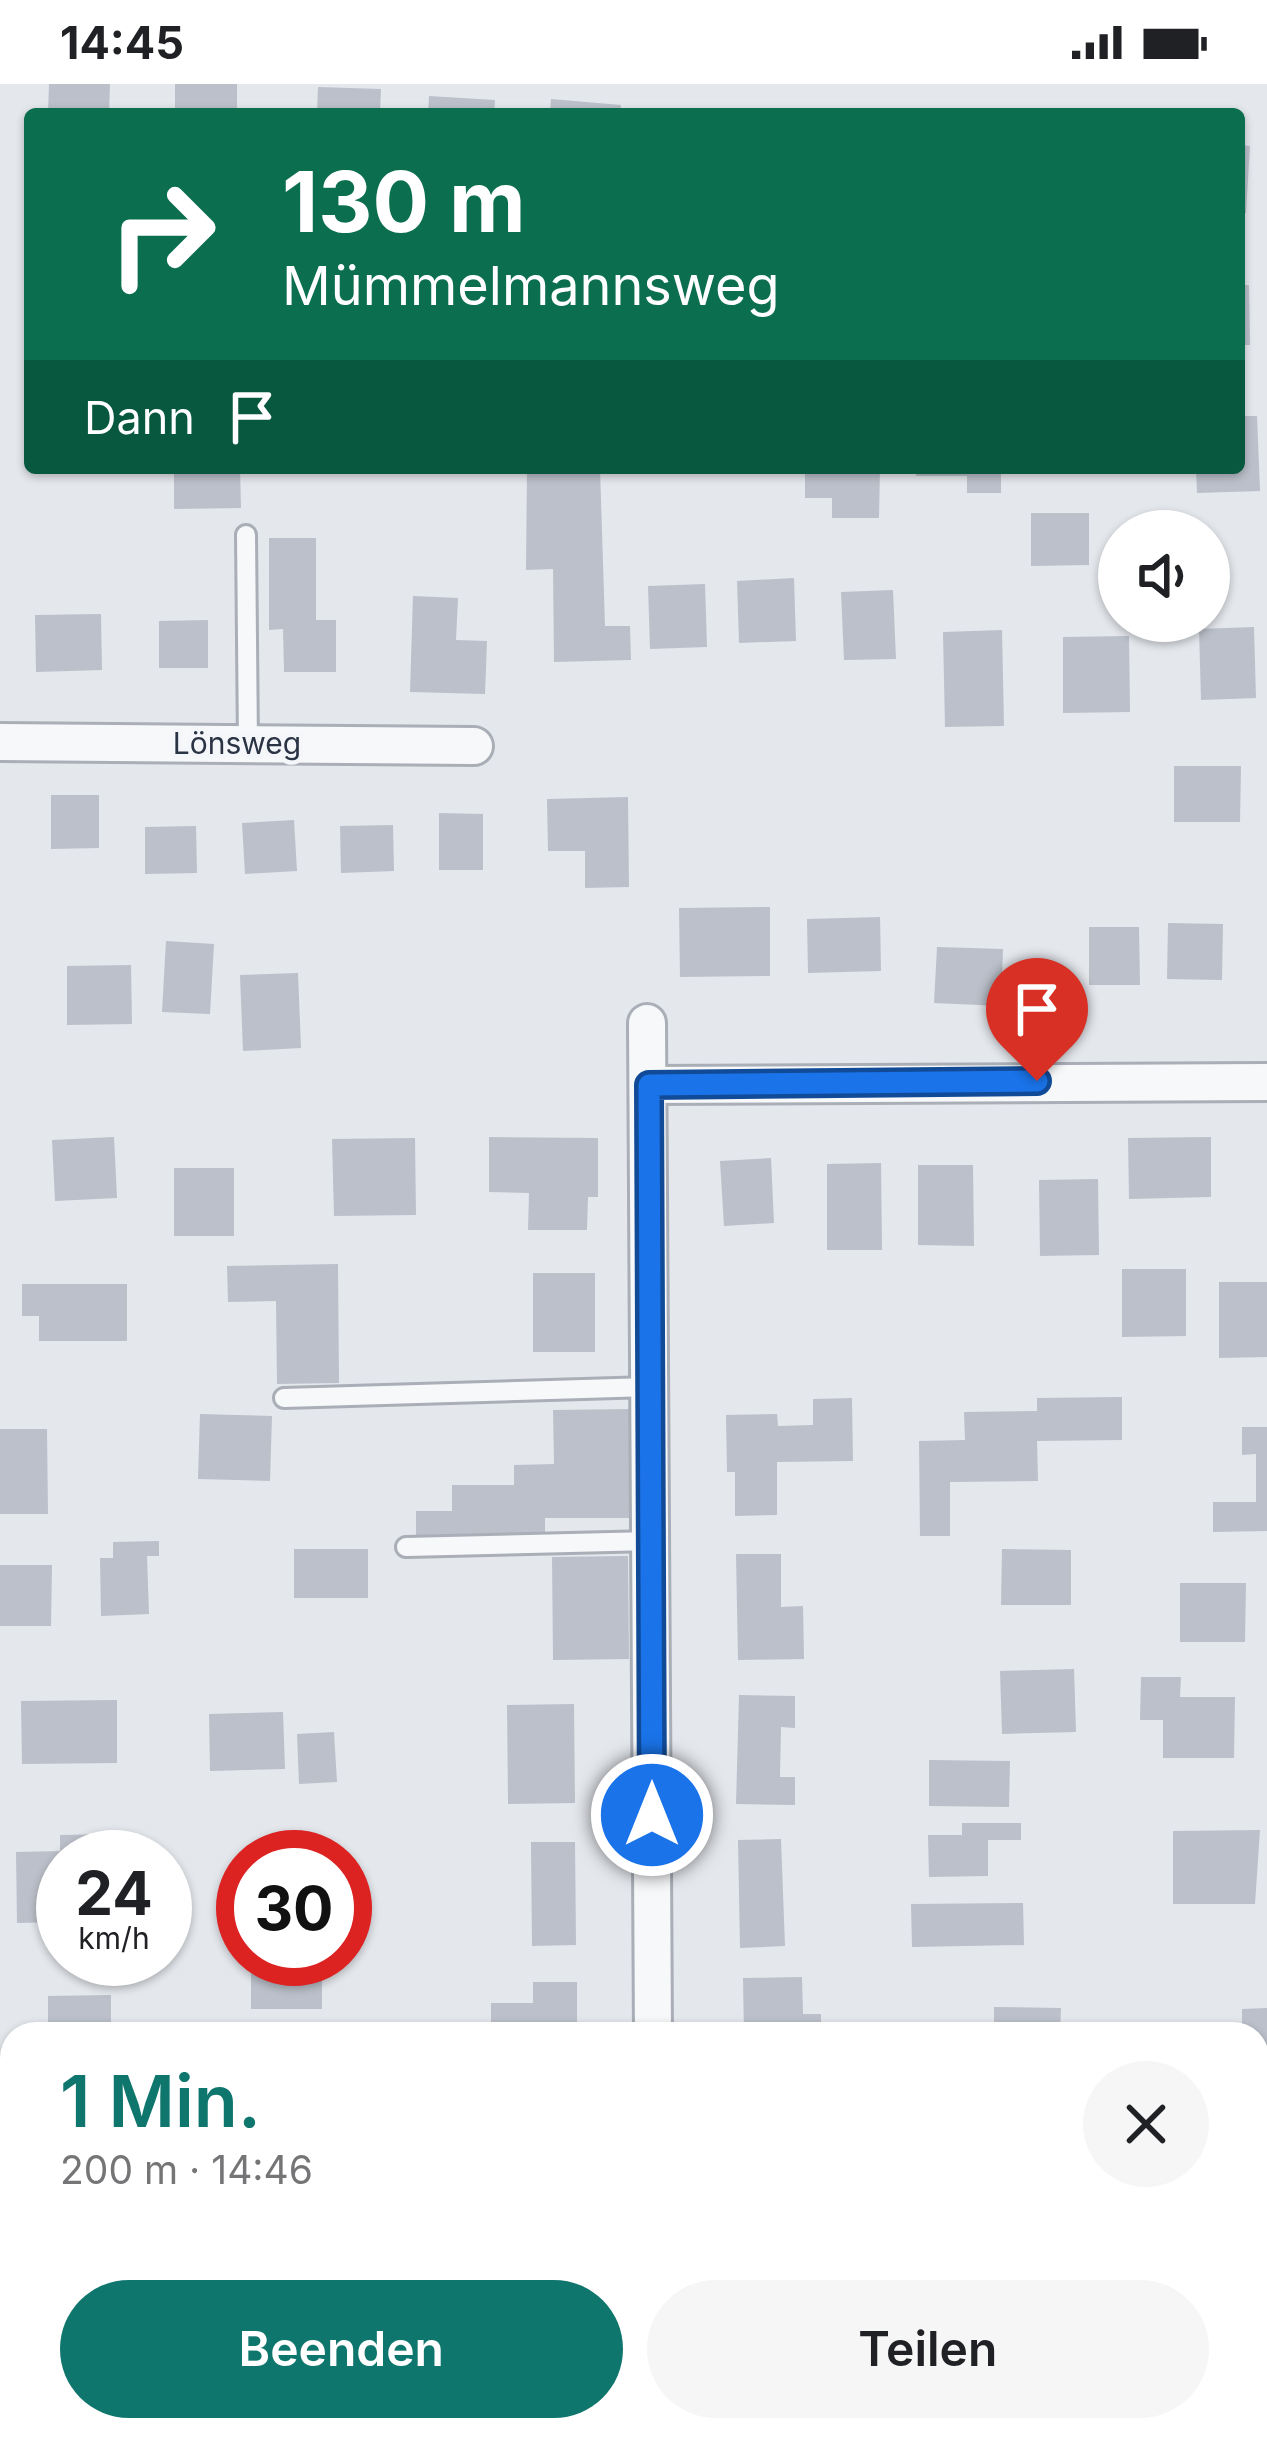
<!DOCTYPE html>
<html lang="de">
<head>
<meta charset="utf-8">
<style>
	:root { --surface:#fff; --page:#f6f6f6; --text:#202124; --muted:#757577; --accent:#0f766e }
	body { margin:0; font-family:Inter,sans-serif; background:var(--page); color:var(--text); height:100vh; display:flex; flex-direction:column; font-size:45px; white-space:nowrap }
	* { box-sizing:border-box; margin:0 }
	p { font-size:39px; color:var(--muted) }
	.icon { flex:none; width:66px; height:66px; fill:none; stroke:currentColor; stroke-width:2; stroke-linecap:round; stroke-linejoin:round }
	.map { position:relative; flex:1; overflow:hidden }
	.details { position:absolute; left:0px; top:1938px; width:1269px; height:420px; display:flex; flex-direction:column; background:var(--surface); border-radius:36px 36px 0 0; box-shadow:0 3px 9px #0004 }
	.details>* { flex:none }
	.hud { position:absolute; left:24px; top:24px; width:1221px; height:366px; border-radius:12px; box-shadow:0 3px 9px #0004; background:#0b6e4f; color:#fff; overflow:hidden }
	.fabs { position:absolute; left:1098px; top:426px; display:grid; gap:24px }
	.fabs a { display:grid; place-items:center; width:132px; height:132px; border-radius:50%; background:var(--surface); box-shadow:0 3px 9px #0004; font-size:60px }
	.speed { position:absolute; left:36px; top:1746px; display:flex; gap:24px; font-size:60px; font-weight:700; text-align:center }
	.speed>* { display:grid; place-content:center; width:156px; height:156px; border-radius:50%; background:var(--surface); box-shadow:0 3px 9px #0004; line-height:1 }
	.speed small { font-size:30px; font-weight:400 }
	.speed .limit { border:18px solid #d22; background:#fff; color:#111 }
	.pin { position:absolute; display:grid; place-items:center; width:102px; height:102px; color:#fff; margin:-123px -51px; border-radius:50% 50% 50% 0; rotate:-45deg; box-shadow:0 0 12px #0007 }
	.pin .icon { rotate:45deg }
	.me { position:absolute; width:132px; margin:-66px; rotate:0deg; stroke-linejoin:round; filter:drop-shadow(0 0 9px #0008) }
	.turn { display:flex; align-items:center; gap:42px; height:252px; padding:0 60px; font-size:54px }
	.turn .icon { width:156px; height:156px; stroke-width:2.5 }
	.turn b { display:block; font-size:84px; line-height:102px }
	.then { display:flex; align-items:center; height:114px; padding:0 60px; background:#0003; gap:24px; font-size:45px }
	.round { display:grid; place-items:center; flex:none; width:126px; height:126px; border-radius:63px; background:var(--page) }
	.headline { display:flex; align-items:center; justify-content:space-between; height:204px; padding:0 60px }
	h1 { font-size:72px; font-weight:600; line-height:90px; color:var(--accent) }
	.cta { display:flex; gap:24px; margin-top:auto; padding:24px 60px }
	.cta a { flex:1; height:138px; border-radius:72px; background:var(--accent); color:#fff; font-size:48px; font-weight:600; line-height:138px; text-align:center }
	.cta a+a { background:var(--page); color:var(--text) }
	.status { display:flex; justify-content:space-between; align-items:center; height:84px; padding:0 60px; background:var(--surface); direction:ltr }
	.status svg { height:33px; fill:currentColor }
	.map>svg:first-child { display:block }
	.building { fill:#bbc0ca }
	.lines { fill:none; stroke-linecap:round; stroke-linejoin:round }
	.lane-casing { stroke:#a9aeb7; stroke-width:24 }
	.street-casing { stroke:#a9aeb7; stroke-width:42 }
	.lane { stroke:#f7f8fa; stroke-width:18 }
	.street { stroke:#f7f8fa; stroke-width:36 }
	.route-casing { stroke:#114b97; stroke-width:30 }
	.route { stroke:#1a73e8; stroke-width:21 }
	.labels { text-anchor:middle; stroke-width:9; stroke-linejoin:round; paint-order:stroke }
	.street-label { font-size:30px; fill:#2b3445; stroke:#f4f6f9 }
</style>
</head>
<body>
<div class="status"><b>14:45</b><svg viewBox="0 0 49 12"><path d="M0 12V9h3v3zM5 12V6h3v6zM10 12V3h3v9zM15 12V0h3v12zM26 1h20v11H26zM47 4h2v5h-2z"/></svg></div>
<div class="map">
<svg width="1267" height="2358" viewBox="0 0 1267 2358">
	<rect width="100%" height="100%" fill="#e4e7ec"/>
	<path class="building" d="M49,0H110L109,30L48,28Z
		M175,0H237V30H175Z
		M318,3L381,5L380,30H317Z
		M429,12L495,16L494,30H428Z
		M551,15L621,21L620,30H550Z
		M1239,61L1250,62L1246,129H1239Z
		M1239,201H1249L1250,261H1239Z
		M1239,332H1257L1260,407L1197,409L1196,384H1239Z
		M174,384H240L241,424L174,425Z
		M527,384H600L605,542H630L631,576L554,578L553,485L526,486Z
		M805,384H880L879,434H832V414H805Z
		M916,384H1001V409H967V392H916Z
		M1031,429H1089V481L1031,482Z
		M269,454H316V536H336V588H284L283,545L269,546Z
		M794,494L796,557L739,559L737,497Z
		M705,500L707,563L650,565L648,502Z
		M893,506L896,575L844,576L841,508Z
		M413,512L458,514L456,556L487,557L485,610L410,608Z
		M101,530L102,586L36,588L35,531Z
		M208,536V584H159V537Z
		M1254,543L1256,614L1201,616L1199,545Z
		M1002,546L1004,642L945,643L943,548Z
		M1129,552L1130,628L1063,629V553Z
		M1174,682H1241L1240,738H1174Z
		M51,711H99V764L51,765Z
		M628,713L629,803L585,804V767H548L547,715Z
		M439,729L483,730V786H439Z
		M294,736L297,787L245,790L242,739Z
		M393,741L394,787L341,789L340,742Z
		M196,742L197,789L145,790V743Z
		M770,823V892L680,893L679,824Z
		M880,833L881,887L808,889L807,835Z
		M1168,839L1223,840L1222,896L1167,895Z
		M1089,843H1139L1140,901H1089Z
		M166,857L214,860L210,930L162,928Z
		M937,863L1003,865L1001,922L934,919Z
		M131,881L132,940L67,941V882Z
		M298,889L301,964L243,967L240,891Z
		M114,1053L117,1114L55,1117L52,1056Z
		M489,1053L598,1054V1113H588L587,1146H528L529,1109L489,1108Z
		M1211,1053V1113L1129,1115L1128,1054Z
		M415,1054L416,1131L334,1132L332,1055Z
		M771,1074L774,1139L724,1142L720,1077Z
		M881,1079L882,1166H827V1080Z
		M918,1081H973L974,1162L918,1161Z
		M174,1084H234V1152H174Z
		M1098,1095L1099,1171L1040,1172L1039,1096Z
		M338,1180L339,1299L277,1300L276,1217L228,1218L227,1182Z
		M1122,1185H1186V1252L1122,1253Z
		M533,1189H595V1268H533Z
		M1219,1198H1267V1273L1219,1274Z
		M22,1200H127V1257H39V1232H22Z
		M1122,1313V1356L1037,1357L1038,1397L950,1398V1452H920L919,1357L965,1356L964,1328L1037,1327V1314Z
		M852,1314L853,1377L777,1378V1431L735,1432V1388H727L726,1331L777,1330L778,1342L813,1341V1315Z
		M631,1325L632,1434H545V1451L416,1453V1427H452V1401H514V1381L554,1380L553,1326Z
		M200,1330L272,1332L270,1397L198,1395Z
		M1242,1343H1267V1447L1213,1448V1418H1256V1370L1242,1371Z
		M0,1345H47L48,1430H0Z
		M159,1457V1472H147L149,1530L101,1532L100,1474H113V1458Z
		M294,1465H368V1514H294Z
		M1002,1465L1071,1466V1521H1001Z
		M736,1470H781V1523L803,1522L804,1575L738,1576Z
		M628,1472L629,1575L553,1576L552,1473Z
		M0,1481H52L51,1542H0Z
		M1180,1499H1246L1245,1558H1180Z
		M1074,1585L1076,1648L1002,1650L1000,1587Z
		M1141,1593H1181L1180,1613H1235L1234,1674H1163V1636H1140Z
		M739,1611L795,1612V1644L781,1643L780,1693H795V1721L736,1720Z
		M117,1616V1679L22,1680L21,1617Z
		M574,1620L575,1719L508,1720L507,1621Z
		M283,1628L285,1685L210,1687L209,1630Z
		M334,1648L337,1698L299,1700L297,1650Z
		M929,1676L1010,1677L1009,1723L929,1722Z
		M962,1739H1021V1756H988V1792L929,1793L928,1751H962Z
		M1260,1746L1255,1820H1173V1747Z
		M118,1750V1773H63V1838L17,1839L16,1768L60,1767V1751Z
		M781,1755L785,1862L740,1864L738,1756Z
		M531,1758H575L576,1861L532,1862Z
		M1023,1819L1024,1861L912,1863L911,1820Z
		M251,1875H322V1925H251Z
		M802,1893L803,1930H821V1950H744L743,1894Z
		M533,1898H577V1950H491V1919H533Z
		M111,1911V1950H48V1912Z
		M994,1923L1061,1924L1060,1950H994Z
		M1267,1924V1979H1257V1950H1242V1925Z
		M0,2068H12V2129H0Z
		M1267,2325V2358H1252L1257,2326Z
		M533,2346H579V2358H533Z
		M719,2346L799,2349V2358H719Z"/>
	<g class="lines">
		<defs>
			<path id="lane" d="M246,451L248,661
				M284,1314L650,1303
				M406,1463L652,1457"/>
			<path id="street" d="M0,658L474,662
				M647,939L653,1950
				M649,1001L1267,998
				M655,2346V2358"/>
		</defs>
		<use href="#lane" class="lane-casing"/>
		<use href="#street" class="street-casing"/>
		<use href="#lane" class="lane"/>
		<use href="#street" class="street"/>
	</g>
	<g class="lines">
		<defs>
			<path id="route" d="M652,1731L649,1001L1037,997"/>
		</defs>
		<use href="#route" class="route-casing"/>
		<use href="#route" class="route"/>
	</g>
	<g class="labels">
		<g class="street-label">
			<text x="237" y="670">Lönsweg</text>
		</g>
	</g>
</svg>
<div class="fabs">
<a><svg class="icon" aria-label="sound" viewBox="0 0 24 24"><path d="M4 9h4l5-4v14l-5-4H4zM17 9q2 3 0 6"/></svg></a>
</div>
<div class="speed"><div>24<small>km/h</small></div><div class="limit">30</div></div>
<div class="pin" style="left:1037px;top:997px;background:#d93025"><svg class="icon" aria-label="arrive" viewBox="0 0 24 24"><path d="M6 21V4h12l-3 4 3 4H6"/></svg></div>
<svg class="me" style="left:652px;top:1731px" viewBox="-20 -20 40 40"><circle r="17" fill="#1a73e8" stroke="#fff" stroke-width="3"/><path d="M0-11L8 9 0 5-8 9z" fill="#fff"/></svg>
<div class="hud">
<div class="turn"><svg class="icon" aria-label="right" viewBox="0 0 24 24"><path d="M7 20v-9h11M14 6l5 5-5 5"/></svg><div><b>130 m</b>Mümmelmannsweg</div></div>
<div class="then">Dann<svg class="icon" aria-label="arrive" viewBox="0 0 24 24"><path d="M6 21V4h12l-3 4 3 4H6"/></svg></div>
</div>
<section class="details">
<div class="headline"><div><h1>1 Min.</h1><p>200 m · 14:46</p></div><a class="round"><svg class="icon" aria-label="close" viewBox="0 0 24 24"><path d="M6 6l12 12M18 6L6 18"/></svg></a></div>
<div class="cta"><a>Beenden</a><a>Teilen</a></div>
</section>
</div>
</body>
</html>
